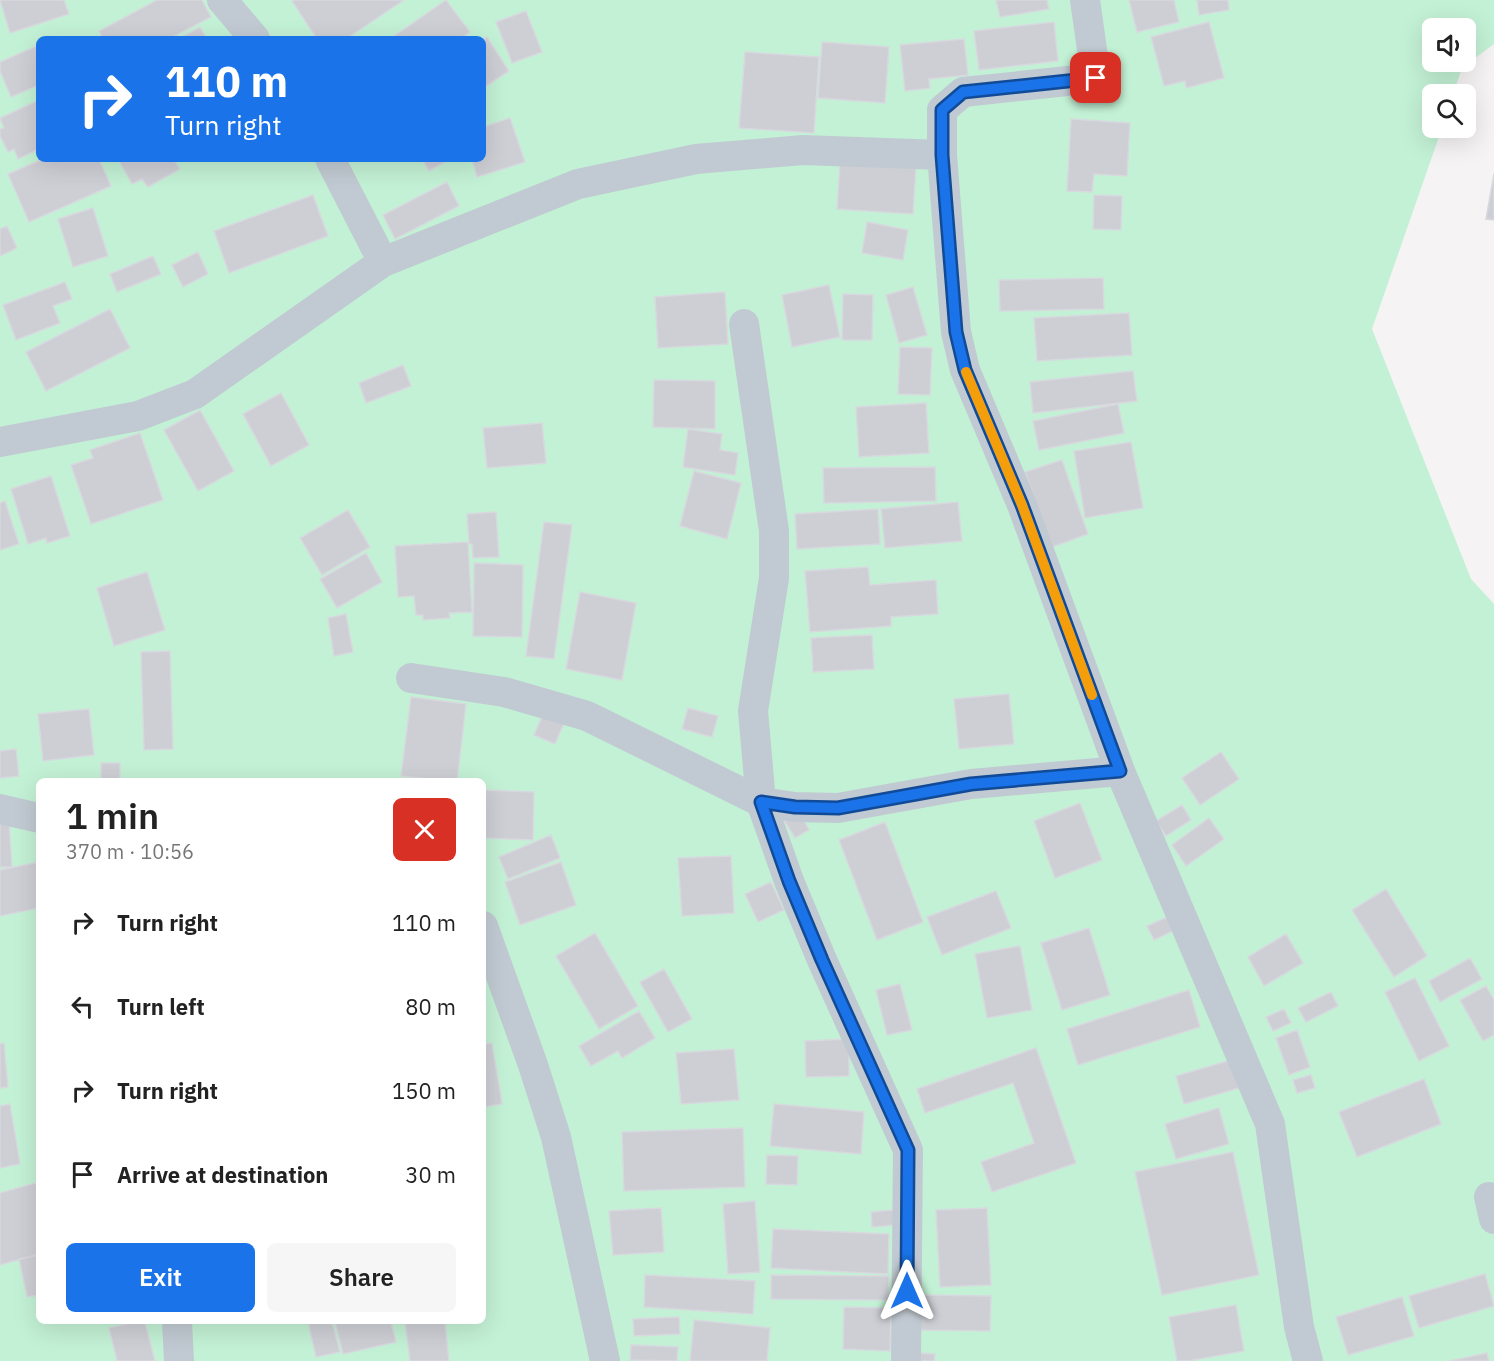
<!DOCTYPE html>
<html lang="en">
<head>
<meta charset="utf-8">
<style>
	:root { --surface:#fff; --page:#f6f6f6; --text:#222; --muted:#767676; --accent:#1a73e8 }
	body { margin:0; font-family:"IBM Plex Sans",sans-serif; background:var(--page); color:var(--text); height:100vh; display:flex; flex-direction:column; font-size:22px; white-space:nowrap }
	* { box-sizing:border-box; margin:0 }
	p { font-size:20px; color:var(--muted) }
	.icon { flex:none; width:33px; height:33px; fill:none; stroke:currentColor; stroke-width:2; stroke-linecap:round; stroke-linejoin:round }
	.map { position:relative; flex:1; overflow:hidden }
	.side { position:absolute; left:36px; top:778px; width:450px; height:546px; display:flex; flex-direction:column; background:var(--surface); border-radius:9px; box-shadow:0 6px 24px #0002 }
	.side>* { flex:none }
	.banner { position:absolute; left:36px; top:36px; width:450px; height:126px; border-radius:9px; box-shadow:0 6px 24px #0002; background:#1a73e8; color:#fff; overflow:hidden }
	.fabs { position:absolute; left:1422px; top:18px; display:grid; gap:12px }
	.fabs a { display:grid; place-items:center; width:54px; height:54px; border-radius:9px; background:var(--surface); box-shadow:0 6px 24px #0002; font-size:30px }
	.pin { position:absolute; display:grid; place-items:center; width:51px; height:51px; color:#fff; margin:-26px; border-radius:12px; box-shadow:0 3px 9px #0006 }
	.me { position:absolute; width:66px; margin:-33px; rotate:0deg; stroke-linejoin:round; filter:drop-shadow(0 0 4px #0008) }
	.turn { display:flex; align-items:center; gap:21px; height:126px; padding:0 30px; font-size:27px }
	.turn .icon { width:78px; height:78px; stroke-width:2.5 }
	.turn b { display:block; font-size:42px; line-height:51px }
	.round { display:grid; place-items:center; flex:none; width:63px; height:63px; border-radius:9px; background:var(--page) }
	.summary { display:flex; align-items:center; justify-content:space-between; height:102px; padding:0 30px }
	h1 { font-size:36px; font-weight:600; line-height:45px }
	.action { display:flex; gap:12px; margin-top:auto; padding:12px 30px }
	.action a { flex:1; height:69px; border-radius:9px; background:var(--accent); color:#fff; font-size:24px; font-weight:600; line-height:69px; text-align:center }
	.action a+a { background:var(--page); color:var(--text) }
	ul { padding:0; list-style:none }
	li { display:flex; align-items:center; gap:18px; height:84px; padding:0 30px }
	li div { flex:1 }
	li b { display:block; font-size:22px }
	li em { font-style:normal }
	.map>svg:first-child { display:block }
	.green { fill:#c3f1d5; fill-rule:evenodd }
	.building { fill:#cdcfd5; stroke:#d7d9de; stroke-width:1.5 }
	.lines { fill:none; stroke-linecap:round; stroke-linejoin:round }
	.minor { stroke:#c1cad2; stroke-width:30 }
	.route-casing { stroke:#114b97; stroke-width:15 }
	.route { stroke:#1a73e8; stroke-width:10 }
	.slow { stroke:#f59e0b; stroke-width:10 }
</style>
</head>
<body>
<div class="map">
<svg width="1494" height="1361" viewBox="0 0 1494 1361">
	<rect width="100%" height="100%" fill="#f5f3f3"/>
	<path class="green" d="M0,0H1494V44L1462,68L1453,94H1432V128H1442L1372,329L1471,579L1494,604V1361H0ZM1432,28H1466V62H1432ZM39,39H483V159H39ZM39,782H483V1322H39Z"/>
	<path class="building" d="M0,0H64L69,14L10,33Z
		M157,0H202L211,17L169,39H103L99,31Z
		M294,0H404L346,39H317L292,1Z
		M446,0L470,32L460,39H390Z
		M996,0H1047L1049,9L1000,17Z
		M1129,0H1174L1179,22L1137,32Z
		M1197,0H1228L1229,10L1199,15Z
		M526,11L542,52L512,63L496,22Z
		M1054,22L1058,61L979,70L974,31Z
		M1209,22L1224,78L1186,88L1185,81L1164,86L1151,37Z
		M200,27L207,39H178Z
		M487,37L509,71L483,88V40Z
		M964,39L968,75L929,79L930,88L905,91L900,45Z
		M822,42L889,47L885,103L818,98Z
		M39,45V85L11,97L0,71V62Z
		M745,52L819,57L814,133L739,128Z
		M39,100V149L18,159L14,149L8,152L0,136V129L4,128L0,118Z
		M510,118L525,162L477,177L472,159H483V127Z
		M1071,119L1130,123L1127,176L1094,174L1092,192L1067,191Z
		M43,159H99L111,186L29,222L8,174Z
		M118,159H177L174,160L180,169L148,187L142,179L132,184Z
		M422,159H450L429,171Z
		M840,162L916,167L913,214L837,209Z
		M1494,174V220L1486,219Z
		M447,182L459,206L395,239L383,215Z
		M313,195L328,236L229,273L214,231Z
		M1094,195L1122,196L1121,230L1093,229Z
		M93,208L108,256L73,267L58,219Z
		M867,222L908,230L903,260L862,253Z
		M7,226L17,248L0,256V229Z
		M198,252L208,274L183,287L172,265Z
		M153,256L161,274L117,292L110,274Z
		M1103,278L1104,309L1000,311L999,280Z
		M65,282L72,299L53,306L60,323L16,340L3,305Z
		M829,285L840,337L792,347L782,295Z
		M913,287L927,335L899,343L886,295Z
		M725,292L728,344L658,348L655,297Z
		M843,294L873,295L872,340H842Z
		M110,309L130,348L46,391L26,352Z
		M1129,313L1132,355L1037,361L1034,318Z
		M900,347L932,348L930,395L898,394Z
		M403,365L411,386L366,403L359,383Z
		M1133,371L1137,401L1033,413L1030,382Z
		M654,380L715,381V429L653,427Z
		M281,393L309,445L271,466L243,414Z
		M926,403L929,453L859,457L856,407Z
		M1118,404L1124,433L1039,450L1033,421Z
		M200,410L234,471L198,491L164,430Z
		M542,423L546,463L487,468L483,428Z
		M688,429L722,434L720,450L738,453L735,475L683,467Z
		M140,433L163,500L91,524L71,465L93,458L90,450Z
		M1131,442L1143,508L1085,518L1074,451Z
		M1062,460L1088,534L1052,547L1025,472Z
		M935,467L936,501L824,503L823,468Z
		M694,471L741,483L727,539L680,526Z
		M51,476L70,536L47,543L46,538L28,544L11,489Z
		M5,501L19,544L0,550V503Z
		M958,502L962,541L885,548L881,509Z
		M878,509L880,544L797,549L795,514Z
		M348,510L370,547L322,575L300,538Z
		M496,512L499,557L473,558L472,544H469L467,514Z
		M544,522L572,525L554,659L526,656Z
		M468,542L472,612L449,613L450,618L423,620V615H416L414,596L398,597L395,546Z
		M366,553L382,582L337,608L320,579Z
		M474,563L523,565L522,637L473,636Z
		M868,567L870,585L936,580L938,614L891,617V626L810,632L805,571Z
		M147,572L165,630L114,646L97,588Z
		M580,592L636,603L622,680L566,669Z
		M346,614L353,652L334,656L328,618Z
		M872,635L874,669L813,672L811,638Z
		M170,651L173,749L144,750L141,652Z
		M1009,694L1014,744L959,749L954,699Z
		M411,697L466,704L457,782L401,776Z
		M688,708L718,716L712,737L682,729Z
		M89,709L94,755L43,761L38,714Z
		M544,712L565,721L555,744L534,735Z
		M16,749L19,776L0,778V751Z
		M1221,752L1239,779L1200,805L1182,778Z
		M101,763H120V782H101Z
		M483,790L534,792L533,840L483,838Z
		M1080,803L1102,860L1055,878L1034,821Z
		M1182,805L1191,820L1166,836L1156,821Z
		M799,811L809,830L795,838L784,820Z
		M1209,818L1224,839L1186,866L1172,845Z
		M0,821H9L12,867H0Z
		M885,822L923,922L877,940L839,840Z
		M551,835L560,858L508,879L499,857Z
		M731,856L734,913L682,916L678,858Z
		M39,862V908L0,916V870Z
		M561,862L576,905L520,925L505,882Z
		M771,882L784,910L758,922L745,894Z
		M1386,889L1427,956L1394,977L1352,910Z
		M996,891L1011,928L942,955L927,917Z
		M1167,917L1173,931L1154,940L1147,926Z
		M1089,928L1110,995L1062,1010L1041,943Z
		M595,933L638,1006L599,1029L556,956Z
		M1286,934L1303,963L1264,986L1248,957Z
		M1020,946L1032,1010L987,1018L975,954Z
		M1470,958L1482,979L1440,1002L1429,981Z
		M664,969L692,1019L668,1032L640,982Z
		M1415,978L1449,1046L1419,1061L1385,992Z
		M900,984L912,1030L887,1035L876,990Z
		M1486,986L1494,1000V1035L1483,1041L1460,1000Z
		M1189,990L1200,1027L1078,1065L1067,1029Z
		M1331,992L1338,1006L1306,1022L1298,1008Z
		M1284,1009L1291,1023L1273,1031L1266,1017Z
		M639,1011L655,1038L622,1058L618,1051L591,1066L579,1046Z
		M1297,1030L1310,1067L1289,1075L1276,1038Z
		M849,1039V1076L806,1077L805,1041Z
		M4,1043L8,1087L0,1088V1044Z
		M492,1043L502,1104L483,1107V1044Z
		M1036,1048L1076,1163L992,1192L981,1162L1034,1143L1013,1083L925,1113L917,1089Z
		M734,1049L739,1100L681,1104L676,1053Z
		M1231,1060L1239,1088L1184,1104L1176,1076Z
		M1311,1075L1315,1088L1297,1093L1293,1080Z
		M1424,1079L1441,1124L1357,1157L1339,1112Z
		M10,1104L20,1164L0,1168V1106Z
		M774,1104L864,1112L861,1154L770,1146Z
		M1219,1108L1229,1144L1176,1159L1165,1124Z
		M743,1128L745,1187L624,1191L622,1132Z
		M1233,1152L1259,1275L1162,1295L1135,1172Z
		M767,1155L798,1156L797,1185L766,1184Z
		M39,1182V1254L0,1265V1193Z
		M755,1201L760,1272L728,1274L723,1204Z
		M661,1208L664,1252L613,1255L609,1211Z
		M987,1208L991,1285L940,1287L936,1210Z
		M893,1210L895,1225L872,1227L871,1212Z
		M773,1229L889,1234L888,1274L771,1268Z
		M39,1255V1295L27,1297L19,1259Z
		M1485,1274L1494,1306L1419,1328L1409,1296Z
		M645,1275L755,1281L753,1314L644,1307Z
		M771,1275L889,1276L888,1300L771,1299Z
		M920,1295L991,1296L990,1331L920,1330Z
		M1402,1297L1414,1336L1348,1355L1336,1317Z
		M1236,1305L1244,1351L1188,1361H1177L1169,1317Z
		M844,1307L891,1308L890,1351L843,1349Z
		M679,1317L680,1334L634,1336L633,1319Z
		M694,1320L770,1328L767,1361H690Z
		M135,1322H145L155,1361H117L109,1328Z
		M308,1322H332L340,1352L316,1357Z
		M335,1322H391L396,1342L343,1354Z
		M405,1322H445L449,1361H410Z
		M631,1345L678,1347L677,1361L630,1360Z
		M920,1353L935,1354L934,1361H920Z
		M1487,1353L1489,1361H1450Z"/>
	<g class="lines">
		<path class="minor" d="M222,0L255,39
			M1085,0L1096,78L963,92L942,110V155L956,332L965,370L1022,505L1120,771L1270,1124L1299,1327L1308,1361
			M330,159L383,262
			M744,324L774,531V578L753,711L761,802L789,881L822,960L908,1150L906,1361
			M0,442L138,416L195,394L383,262L578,184L696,159L803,150L942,155
			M411,678L504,692L587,716L761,802L795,807L838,808L971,784L1120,771
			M0,809L39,818
			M483,926L533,1065L556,1137L605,1361
			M1489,1197L1494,1219
			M177,1322L179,1361"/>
	</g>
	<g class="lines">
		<defs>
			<path id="route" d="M907,1291L908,1150L822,960L789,881L761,802L795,807L838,808L971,784L1120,771L1022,505L965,370L956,332L942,155V110L963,92L1096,78"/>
		</defs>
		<use href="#route" class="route-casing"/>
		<use href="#route" class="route"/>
		<path class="slow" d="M966,372L1022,505L1092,695"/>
	</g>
</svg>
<div class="fabs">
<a><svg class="icon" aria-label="sound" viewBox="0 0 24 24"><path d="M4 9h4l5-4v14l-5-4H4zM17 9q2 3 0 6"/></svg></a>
<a><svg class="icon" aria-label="search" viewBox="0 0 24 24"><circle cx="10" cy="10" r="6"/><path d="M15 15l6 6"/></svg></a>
</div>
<div class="pin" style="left:1096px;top:78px;background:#d93025"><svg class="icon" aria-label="arrive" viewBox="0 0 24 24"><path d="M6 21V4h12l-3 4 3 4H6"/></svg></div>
<svg class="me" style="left:907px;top:1291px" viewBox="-20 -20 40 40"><path d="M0-17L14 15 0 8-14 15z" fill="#1a73e8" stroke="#fff" stroke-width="4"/></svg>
<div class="banner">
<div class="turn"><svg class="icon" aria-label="right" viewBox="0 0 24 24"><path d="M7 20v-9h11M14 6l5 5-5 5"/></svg><div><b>110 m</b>Turn right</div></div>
</div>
<section class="side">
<div class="summary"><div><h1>1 min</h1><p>370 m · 10:56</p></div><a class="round" style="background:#d93025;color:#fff"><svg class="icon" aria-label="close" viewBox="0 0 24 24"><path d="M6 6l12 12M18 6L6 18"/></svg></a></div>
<ul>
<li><svg class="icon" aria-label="right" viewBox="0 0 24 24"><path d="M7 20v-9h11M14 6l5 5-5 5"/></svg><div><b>Turn right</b></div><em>110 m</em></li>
<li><svg class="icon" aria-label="left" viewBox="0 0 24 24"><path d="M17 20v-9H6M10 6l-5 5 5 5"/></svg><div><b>Turn left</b></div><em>80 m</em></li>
<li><svg class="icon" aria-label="right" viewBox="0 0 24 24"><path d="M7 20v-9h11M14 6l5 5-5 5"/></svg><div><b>Turn right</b></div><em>150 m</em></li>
<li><svg class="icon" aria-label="arrive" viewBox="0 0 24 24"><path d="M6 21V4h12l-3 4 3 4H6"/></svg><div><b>Arrive at destination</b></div><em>30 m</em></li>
</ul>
<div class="action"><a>Exit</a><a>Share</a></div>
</section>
</div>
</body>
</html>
